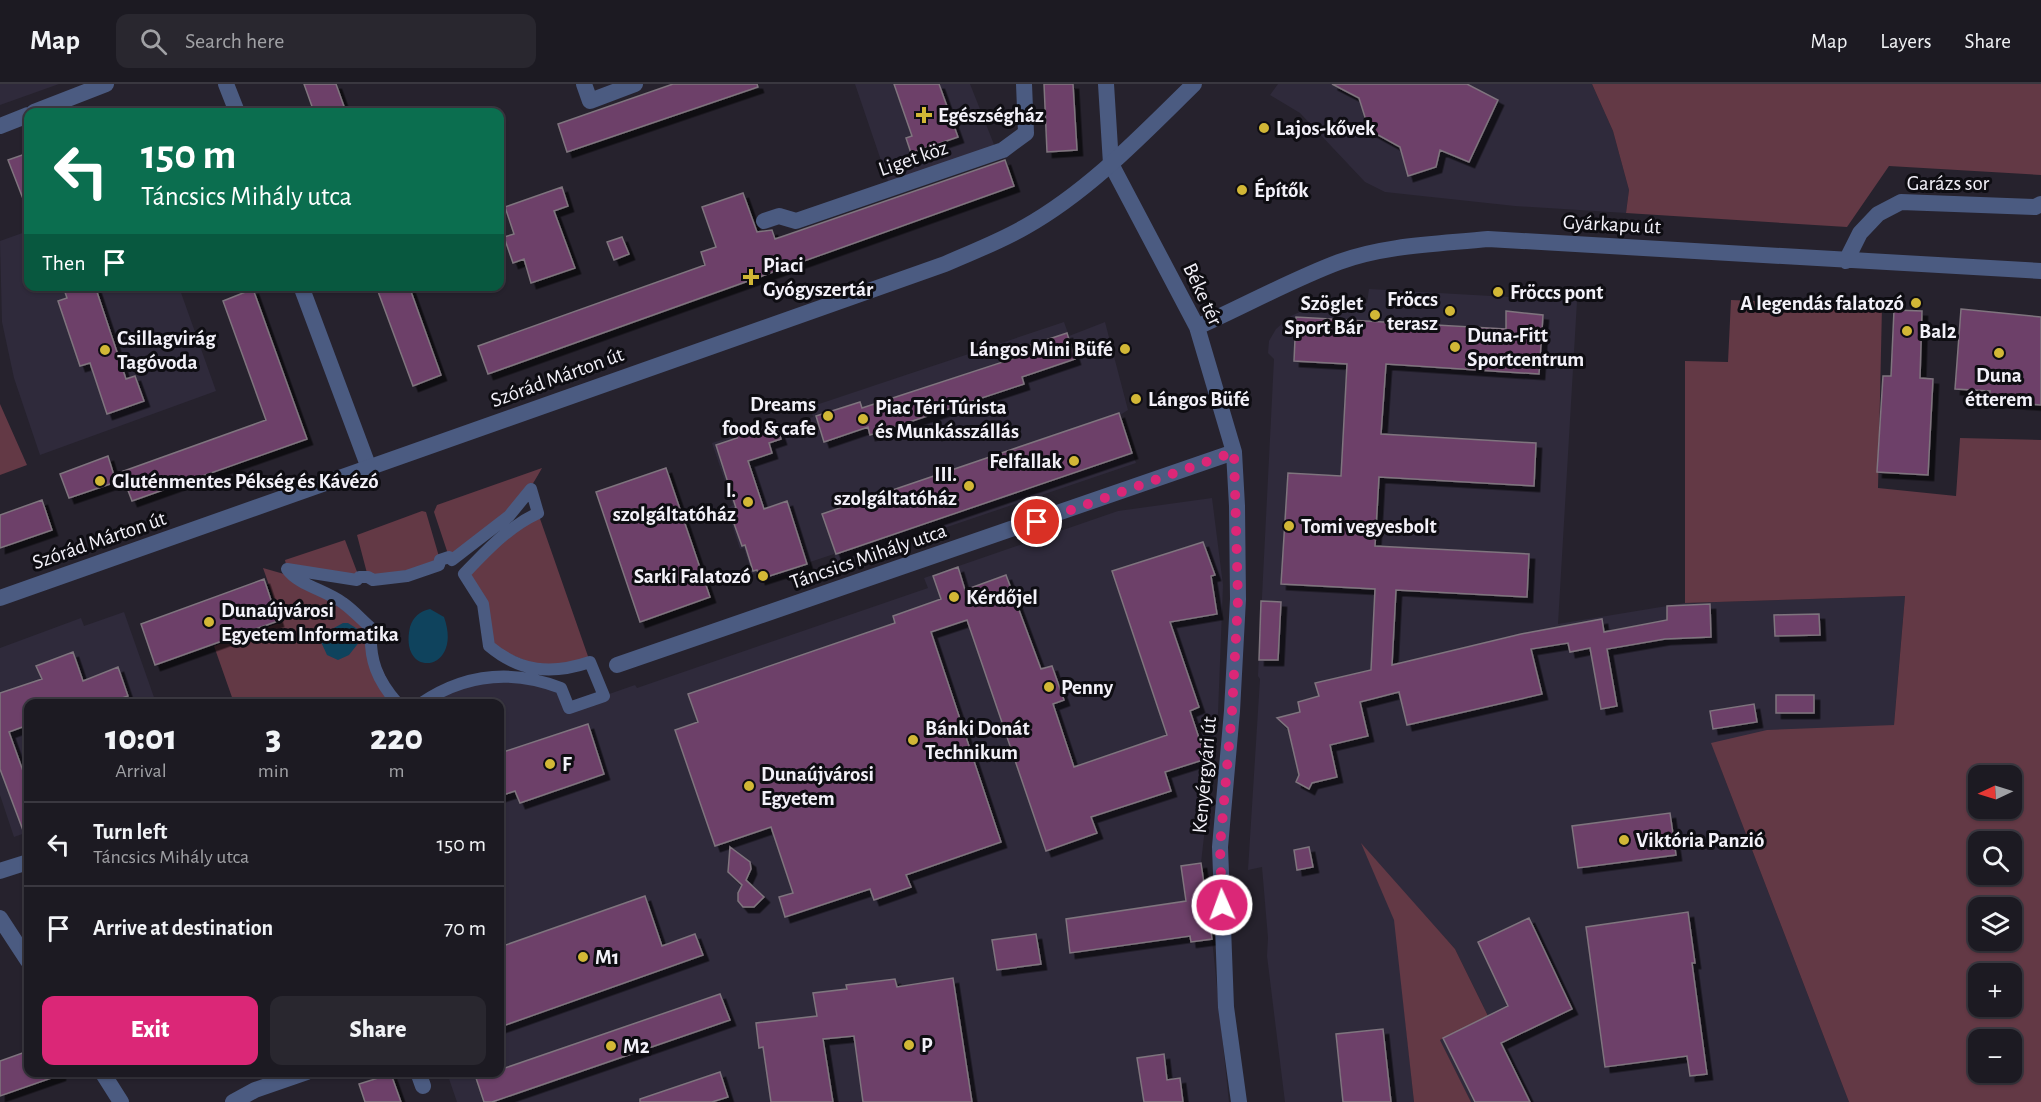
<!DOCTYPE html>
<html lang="en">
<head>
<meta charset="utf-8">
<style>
	:root { --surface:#1c1a22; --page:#29272f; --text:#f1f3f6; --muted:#a0a1a5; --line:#3a3840; --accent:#db2777 }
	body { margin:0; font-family:"Alegreya Sans",sans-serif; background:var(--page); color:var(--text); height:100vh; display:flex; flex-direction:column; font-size:22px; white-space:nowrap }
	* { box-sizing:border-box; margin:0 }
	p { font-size:20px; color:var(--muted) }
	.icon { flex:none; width:33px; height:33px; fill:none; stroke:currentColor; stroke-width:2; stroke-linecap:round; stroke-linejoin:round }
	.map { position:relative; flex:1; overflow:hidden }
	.side { position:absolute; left:24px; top:615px; width:480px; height:378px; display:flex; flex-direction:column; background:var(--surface); border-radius:12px; box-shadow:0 2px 4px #0004,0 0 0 2px var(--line) }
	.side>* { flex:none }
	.top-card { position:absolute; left:24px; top:24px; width:480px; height:183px; border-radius:12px; box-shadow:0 2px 4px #0004,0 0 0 2px var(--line); background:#0b6e4f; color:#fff; overflow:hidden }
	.needle { width:39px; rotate:266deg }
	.controls { position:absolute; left:1968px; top:681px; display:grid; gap:12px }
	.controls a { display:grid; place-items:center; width:54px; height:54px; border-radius:12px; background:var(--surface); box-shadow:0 2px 4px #0004,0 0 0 2px var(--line); font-size:30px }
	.pin { position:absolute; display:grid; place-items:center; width:51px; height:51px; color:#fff; margin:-26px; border:3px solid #fff; border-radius:50%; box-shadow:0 2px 6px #0007 }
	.me { position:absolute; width:66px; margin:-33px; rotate:358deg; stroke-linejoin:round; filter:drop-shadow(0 0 4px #0008) }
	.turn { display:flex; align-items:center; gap:21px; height:126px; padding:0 18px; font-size:27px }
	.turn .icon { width:78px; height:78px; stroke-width:2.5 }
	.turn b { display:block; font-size:42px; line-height:51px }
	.then { display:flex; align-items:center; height:57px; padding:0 18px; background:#0003; gap:12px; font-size:22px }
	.eta { display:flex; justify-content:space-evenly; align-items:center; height:102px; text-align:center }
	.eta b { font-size:36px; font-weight:800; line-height:42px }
	.button { display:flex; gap:12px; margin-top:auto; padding:12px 18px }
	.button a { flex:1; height:69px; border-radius:12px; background:var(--accent); color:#fff; font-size:24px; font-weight:800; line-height:69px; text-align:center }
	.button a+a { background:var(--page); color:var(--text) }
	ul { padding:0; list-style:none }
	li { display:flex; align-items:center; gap:18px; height:84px; padding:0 18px; border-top:2px solid var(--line) }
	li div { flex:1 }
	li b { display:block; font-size:22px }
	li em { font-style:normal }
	header { display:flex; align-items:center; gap:36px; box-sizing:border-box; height:84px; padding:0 30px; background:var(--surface); border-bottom:2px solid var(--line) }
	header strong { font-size:28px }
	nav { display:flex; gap:33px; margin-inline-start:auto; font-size:21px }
	.search { width:420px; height:54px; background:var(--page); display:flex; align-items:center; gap:15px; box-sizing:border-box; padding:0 21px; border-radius:12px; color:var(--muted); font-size:22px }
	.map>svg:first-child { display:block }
	.built { fill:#2f2a3b }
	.green { fill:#633945; fill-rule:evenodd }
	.water { fill:#0f435d }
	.building { fill:#6d4069; stroke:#7f747e; stroke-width:1.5; filter:url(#shadow) }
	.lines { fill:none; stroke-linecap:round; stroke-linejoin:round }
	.pedestrian { stroke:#4b5b81; stroke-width:12 }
	.minor { stroke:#4b5b81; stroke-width:16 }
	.tertiary { stroke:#4b5b81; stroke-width:16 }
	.route { stroke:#db2777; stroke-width:10; stroke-dasharray:0 18 }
	.poi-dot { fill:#d2b736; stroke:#0e0d12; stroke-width:2 }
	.labels { text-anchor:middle; stroke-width:6; stroke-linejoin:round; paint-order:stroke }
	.poi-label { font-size:21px; font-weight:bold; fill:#f3f1f9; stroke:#0e0d12; text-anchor:start }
	.street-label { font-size:21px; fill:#f3f1f9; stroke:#0e0d12 }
</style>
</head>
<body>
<header>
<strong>Map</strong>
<div class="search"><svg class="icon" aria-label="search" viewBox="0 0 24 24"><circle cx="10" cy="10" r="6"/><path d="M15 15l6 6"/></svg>Search here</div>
<nav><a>Map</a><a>Layers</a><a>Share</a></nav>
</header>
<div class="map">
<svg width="2041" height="1018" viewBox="0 0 2041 1018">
	<defs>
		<filter id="shadow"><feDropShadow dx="5.5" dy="5.5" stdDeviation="0" flood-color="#0009"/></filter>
	</defs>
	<rect width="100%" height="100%" fill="#26222d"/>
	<path class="built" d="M0,0H59L0,21Z
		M855,0H970L995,63L889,100Z
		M1278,0H1592L1613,47L1629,106L1626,129L1515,122L1385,108L1365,98L1300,29L1270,11Z
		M28,147V202L179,203L216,307L40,371L14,294L2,238L0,157Z
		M1369,205L1577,217L1558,540L1685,519L1905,512L1894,641L1718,677L1849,1018H1471L1440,956L1488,932L1455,865L1429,837L1395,836L1414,1018H1285L1267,872L1268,854L1262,783L1248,786L1260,595L1258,592L1274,275L1268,269L1269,257L1276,245L1291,232L1324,217L1367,219Z
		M1064,238L1069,252L1105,238L1128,326L1120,331L1136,379L838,480L834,470L810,478V482L759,499L756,489L752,490L744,464L740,465L727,425L733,421L712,359L734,352L732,346L757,338L759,343L778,338L780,344L813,333L810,323Z
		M1212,414L1223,501L1218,629L1201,779L1212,855L1229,1018H457L447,989L500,988V620H420L489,593L561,604L569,624L635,601L637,604L928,504L924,494L1118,427Z
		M124,528L156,619L28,620V748L14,753L0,711V564L81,534L84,542Z"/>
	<path class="green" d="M1592,0H2041V91L1889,82L1847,143L1626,129L1629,106L1613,47Z
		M1731,216L1882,222L1878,404L1956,412L1960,354L2041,356V1018H1849L1711,659L1767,646L1894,641L1905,512L1685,519V277L1728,278ZM1978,692H2012V724H1978ZM1978,758H2012V790H1978ZM1978,824H2012V856H1978ZM1978,890H2012V922H1978ZM1978,956H2012V988H1978Z
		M0,320L27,381L0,391Z
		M542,384C516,432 492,444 449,473L434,428L437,421Z
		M422,427L426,428L440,476L439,481L368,493L357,451Z
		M538,429L590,578L549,586L489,562L486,538L464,490Z
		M345,456L359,493L287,485L285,476Z
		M263,484L291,492L371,544L370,560L398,619H234L214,562L282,538Z
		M1361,759L1455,865L1488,932L1440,956L1471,1018H1414L1394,836Z"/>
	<path class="water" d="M430,525L444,533C464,589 398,596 410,543C413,533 420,527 430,525Z
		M343,539H348L359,546L360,557L349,571L338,576L327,571L321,558L323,550Z"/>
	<path class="building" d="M304,0H336L346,28H314Z
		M673,0H757L758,3L567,68L558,40Z
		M894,0H939L958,53L911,69L906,54L912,52Z
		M1044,0H1073L1077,66L1047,68Z
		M1332,0H1467L1498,16L1469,78L1440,66L1436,83L1408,92L1400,63L1369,46L1359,14Z
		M28,69V125H27L8,76Z
		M1005,76L1014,102L488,290L478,262L705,181L701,168L716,163L702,123L743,109L757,148L772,146L775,155Z
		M562,103L568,122L554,127L575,184L531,199L524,175L513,179L504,153L514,150L505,123Z
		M622,153L629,170L614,176L607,158Z
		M63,202H95L126,295L135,292L144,317L107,330L90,279L80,282L58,217L67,214Z
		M376,202H409L441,291L413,302Z
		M253,205L307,355L132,417L121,388L266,336L223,217Z
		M1961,225L2041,233V321L1989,317L1990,307L1955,305Z
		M1894,226L1922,227L1920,294L1933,295L1928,391L1877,388L1883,292H1891Z
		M1506,227L1543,231L1539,290L1386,280L1381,350L1536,359L1534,402L1379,393L1375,462L1529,470L1527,513L1396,506L1392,581L1521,550L1602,535L1604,548L1667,536V522L1710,520L1711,553L1665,555L1607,565L1617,622L1601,625L1590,564L1570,568L1568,559L1531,565L1542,610L1407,641L1399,608L1360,618L1368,652L1330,661L1337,693L1312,699L1309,705L1296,698L1299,691L1288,644L1277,634L1300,628L1298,618L1319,612L1315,599L1371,586L1375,505L1281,500L1288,389L1341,392L1347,280L1294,277L1296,233L1506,245Z
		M1067,249L1075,275L1022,293L1024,300L870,351L868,343L824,358L816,332L860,318L862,324L1027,270L1025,263Z
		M1119,329L1132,369L836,470L822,430Z
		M776,340L781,355L769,359L772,369L748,377L764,425L787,417L807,480L760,495L757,486L753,487L745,461L742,462L732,434L730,426L736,424L716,361L737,354L735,348L747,344L755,341L757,347Z
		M108,372L116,398L69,414L60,390Z
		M666,384L710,513L640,538L596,408Z
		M42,416L52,446L0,464V431Z
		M1203,458L1215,491L1211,492L1217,530L1170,538L1199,623L1190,627L1206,675L1165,688L1171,707L1091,733L1097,749L1046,767L967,536L931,548L1001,758L906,791L911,803L874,816L870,805L785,833L779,813L793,809L771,743L715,762L675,646L698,638L688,610L895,539L893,532L941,515L933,492L958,483L965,506L1006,491L1041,585L1052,582L1064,616L1053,620L1074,683L1167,651L1112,487Z
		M264,495L278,537L155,581L141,540Z
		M1261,517L1281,518L1278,576H1259Z
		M1819,530L1820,551L1775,552L1774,531Z
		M73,568L83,597L118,583L128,612L104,620H28V641L9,648L28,701L27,757L0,685V609L42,595L36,582Z
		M1776,611H1814V629H1776Z
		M1754,620L1757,638L1713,645L1710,627Z
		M588,640L604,690L520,719L515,707L500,712V669Z
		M1670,729L1676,771L1578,784L1572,742Z
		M730,763L750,778L751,785L746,796L764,813L754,823H743L738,817V809L742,801L728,788Z
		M1309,763L1313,783L1297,786L1294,766Z
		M1201,779L1212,855L1191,858L1190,852L1070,869L1066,835L1186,817L1181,782Z
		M645,812L662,862L695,850L703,871L500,943V863Z
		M1688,828L1695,879H1692L1707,990L1690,992L1687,972L1605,983L1586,843Z
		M1529,834L1572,925L1501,959L1530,1018H1475L1443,954L1508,922L1478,858Z
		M1036,850L1041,880L997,886L992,856Z
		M953,894L972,1018H863L854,952L823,955L833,1018H771L763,963L759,964L756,939L817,932L813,909L847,905L846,901L895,895L897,903Z
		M720,910L730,936L492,1018H484L476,994Z
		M1383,945L1391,1018H1343L1336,950Z
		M28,967V988H60V991L0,1012V977Z
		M1164,970L1167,996L1180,994L1183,1018H1144L1137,974Z
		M720,988L728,1013L712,1018H640V1015Z
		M391,990L401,1018H365L359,1000Z"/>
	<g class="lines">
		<path class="pedestrian" d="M398,620C377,596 369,576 371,544C362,536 353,526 343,519C326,506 298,501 287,485L357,496L359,493H368L373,496L407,492L439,481L440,476L449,473L452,476L509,432L531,405L538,429C508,443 487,466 464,490L483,520L489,562C520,588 551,591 590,578L604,612L569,624L561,604C512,585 464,590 420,620"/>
		<path class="minor" d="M226,0L237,28
			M584,0L590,17L635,0
			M1106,0L1111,80L1197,243L1234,368L1237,422L1238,515L1232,627L1220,763L1226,923L1239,1018
			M34,28L106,0
			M0,42L28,31
			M764,137L779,132L796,137L1003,66L1026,49L1024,0
			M1846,177L1860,149L1878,130L1901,118L2035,123L2041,120
			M301,202L369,384
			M1197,243C1244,222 1291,196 1339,178C1385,161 1439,160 1488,155L2041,187
			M617,581L1234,368
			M0,787L28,778
			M418,988L423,1002
			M233,1018L255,1006L307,988"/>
		<path class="tertiary" d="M0,514L945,180C972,168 999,158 1025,143C1089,107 1142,51 1194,0
			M0,834L28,877
			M102,988L121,1018"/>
	</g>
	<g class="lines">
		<path class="route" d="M1037,438L1234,368L1238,515L1232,627L1220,763L1222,821"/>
	</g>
	<g class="poi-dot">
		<path d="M921 22h6v6h6v6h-6v6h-6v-6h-6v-6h6z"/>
		<circle cx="1264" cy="44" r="6"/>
		<circle cx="1242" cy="106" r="6"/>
		<path d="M748 184h6v6h6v6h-6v6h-6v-6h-6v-6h6z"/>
		<circle cx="1498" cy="208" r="6"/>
		<circle cx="1916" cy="219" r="6"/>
		<circle cx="1450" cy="227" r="6"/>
		<circle cx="1375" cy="231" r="6"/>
		<circle cx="1907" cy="247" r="6"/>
		<circle cx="1455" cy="263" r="6"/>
		<circle cx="1125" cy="265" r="6"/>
		<circle cx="105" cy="266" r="6"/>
		<circle cx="1999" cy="269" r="6"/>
		<circle cx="1136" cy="315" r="6"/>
		<circle cx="828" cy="332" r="6"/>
		<circle cx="863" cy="335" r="6"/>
		<circle cx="1074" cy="377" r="6"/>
		<circle cx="100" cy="397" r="6"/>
		<circle cx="969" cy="402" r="6"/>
		<circle cx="748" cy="418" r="6"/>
		<circle cx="1289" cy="442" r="6"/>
		<circle cx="763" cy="492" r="6"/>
		<circle cx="954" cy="513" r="6"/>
		<circle cx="209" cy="538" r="6"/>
		<circle cx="1049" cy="603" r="6"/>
		<circle cx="913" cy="656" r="6"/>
		<circle cx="550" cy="680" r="6"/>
		<circle cx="749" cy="702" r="6"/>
		<circle cx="1624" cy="756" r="6"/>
		<circle cx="583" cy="873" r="6"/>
		<circle cx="909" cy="961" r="6"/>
		<circle cx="611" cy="962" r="6"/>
	</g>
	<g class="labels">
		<g class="poi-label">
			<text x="938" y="38">Egészségház</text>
			<text x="1276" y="51">Lajos-kővek</text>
			<text x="1254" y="113">Építők</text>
			<text x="763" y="188">Piaci<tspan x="763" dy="24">Gyógyszertár</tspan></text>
			<text x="1510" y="215">Fröccs pont</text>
			<text x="1438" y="222" text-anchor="end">Fröccs<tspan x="1438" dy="24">terasz</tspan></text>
			<text x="1363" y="226" text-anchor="end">Szöglet<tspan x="1363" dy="24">Sport Bár</tspan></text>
			<text x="1904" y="226" text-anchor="end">A legendás falatozó</text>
			<text x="1919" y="254">Bal2</text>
			<text x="1467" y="258">Duna-Fitt<tspan x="1467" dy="24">Sportcentrum</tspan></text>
			<text x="117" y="261">Csillagvirág<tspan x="117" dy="24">Tagóvoda</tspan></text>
			<text x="1113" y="272" text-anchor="end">Lángos Mini Büfé</text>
			<text x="1999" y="298" text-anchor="middle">Duna<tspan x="1999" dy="24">étterem</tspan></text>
			<text x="1148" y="322">Lángos Büfé</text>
			<text x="816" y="327" text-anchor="end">Dreams<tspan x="816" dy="24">food &amp; cafe</tspan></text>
			<text x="875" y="330">Piac Téri Túrista<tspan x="875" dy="24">és Munkásszállás</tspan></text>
			<text x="1062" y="384" text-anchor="end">Felfallak</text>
			<text x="957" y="397" text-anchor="end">III.<tspan x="957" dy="24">szolgáltatóház</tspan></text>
			<text x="112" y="404">Gluténmentes Pékség és Kávézó</text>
			<text x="736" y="413" text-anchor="end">I.<tspan x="736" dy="24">szolgáltatóház</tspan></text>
			<text x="1301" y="449">Tomi vegyesbolt</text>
			<text x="751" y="499" text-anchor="end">Sarki Falatozó</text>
			<text x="966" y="520">Kérdőjel</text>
			<text x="221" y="533">Dunaújvárosi<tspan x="221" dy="24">Egyetem Informatika</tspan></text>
			<text x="1061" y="610">Penny</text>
			<text x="925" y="651">Bánki Donát<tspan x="925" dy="24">Technikum</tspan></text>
			<text x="562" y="687">F</text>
			<text x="761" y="697">Dunaújvárosi<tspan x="761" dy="24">Egyetem</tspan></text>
			<text x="1636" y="763">Viktória Panzió</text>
			<text x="595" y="880">M1</text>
			<text x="921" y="968">P</text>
			<text x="623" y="969">M2</text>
		</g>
		<g class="street-label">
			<text transform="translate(913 74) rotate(-19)" y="7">Liget köz</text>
			<text x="1948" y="106">Garázs sor</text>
			<text transform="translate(1612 140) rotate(3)" y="7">Gyárkapu út</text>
			<text transform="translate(1203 210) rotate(65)" y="7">Béke tér</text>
			<text transform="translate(557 293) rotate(-20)" y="7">Szórád Márton út</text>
			<text transform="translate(99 456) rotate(-19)" y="7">Szórád Márton út</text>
			<text transform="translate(868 472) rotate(-19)" y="7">Táncsics Mihály utca</text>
			<text transform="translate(1204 691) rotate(-85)" y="7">Kenyérgyári út</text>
		</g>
	</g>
</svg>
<div class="controls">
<a><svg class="needle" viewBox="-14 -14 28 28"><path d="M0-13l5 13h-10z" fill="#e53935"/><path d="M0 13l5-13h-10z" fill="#a0a1a5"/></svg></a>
<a><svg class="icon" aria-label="search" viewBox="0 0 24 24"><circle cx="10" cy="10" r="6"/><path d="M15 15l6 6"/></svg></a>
<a><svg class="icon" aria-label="layers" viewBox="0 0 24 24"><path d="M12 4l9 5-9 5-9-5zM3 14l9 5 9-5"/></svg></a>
<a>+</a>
<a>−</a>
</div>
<div class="pin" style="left:1037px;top:438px;background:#d93025"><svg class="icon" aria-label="arrive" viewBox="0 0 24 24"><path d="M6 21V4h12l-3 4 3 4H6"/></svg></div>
<svg class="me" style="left:1222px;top:821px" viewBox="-20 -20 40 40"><circle r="17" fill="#db2777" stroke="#fff" stroke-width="3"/><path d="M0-11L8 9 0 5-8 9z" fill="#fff"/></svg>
<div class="top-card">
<div class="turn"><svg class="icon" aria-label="left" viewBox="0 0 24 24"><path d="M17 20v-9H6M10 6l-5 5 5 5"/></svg><div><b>150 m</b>Táncsics Mihály utca</div></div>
<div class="then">Then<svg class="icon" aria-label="arrive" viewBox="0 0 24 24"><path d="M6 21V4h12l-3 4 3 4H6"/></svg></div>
</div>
<section class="side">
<div class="eta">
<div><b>10:01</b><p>Arrival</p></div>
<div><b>3</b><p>min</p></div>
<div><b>220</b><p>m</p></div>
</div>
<ul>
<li><svg class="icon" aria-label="left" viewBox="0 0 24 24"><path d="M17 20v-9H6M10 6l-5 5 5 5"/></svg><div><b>Turn left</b><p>Táncsics Mihály utca</p></div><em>150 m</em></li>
<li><svg class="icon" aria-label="arrive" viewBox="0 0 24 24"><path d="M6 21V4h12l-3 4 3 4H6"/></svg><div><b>Arrive at destination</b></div><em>70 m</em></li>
</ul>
<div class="button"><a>Exit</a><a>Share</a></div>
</section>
</div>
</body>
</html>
